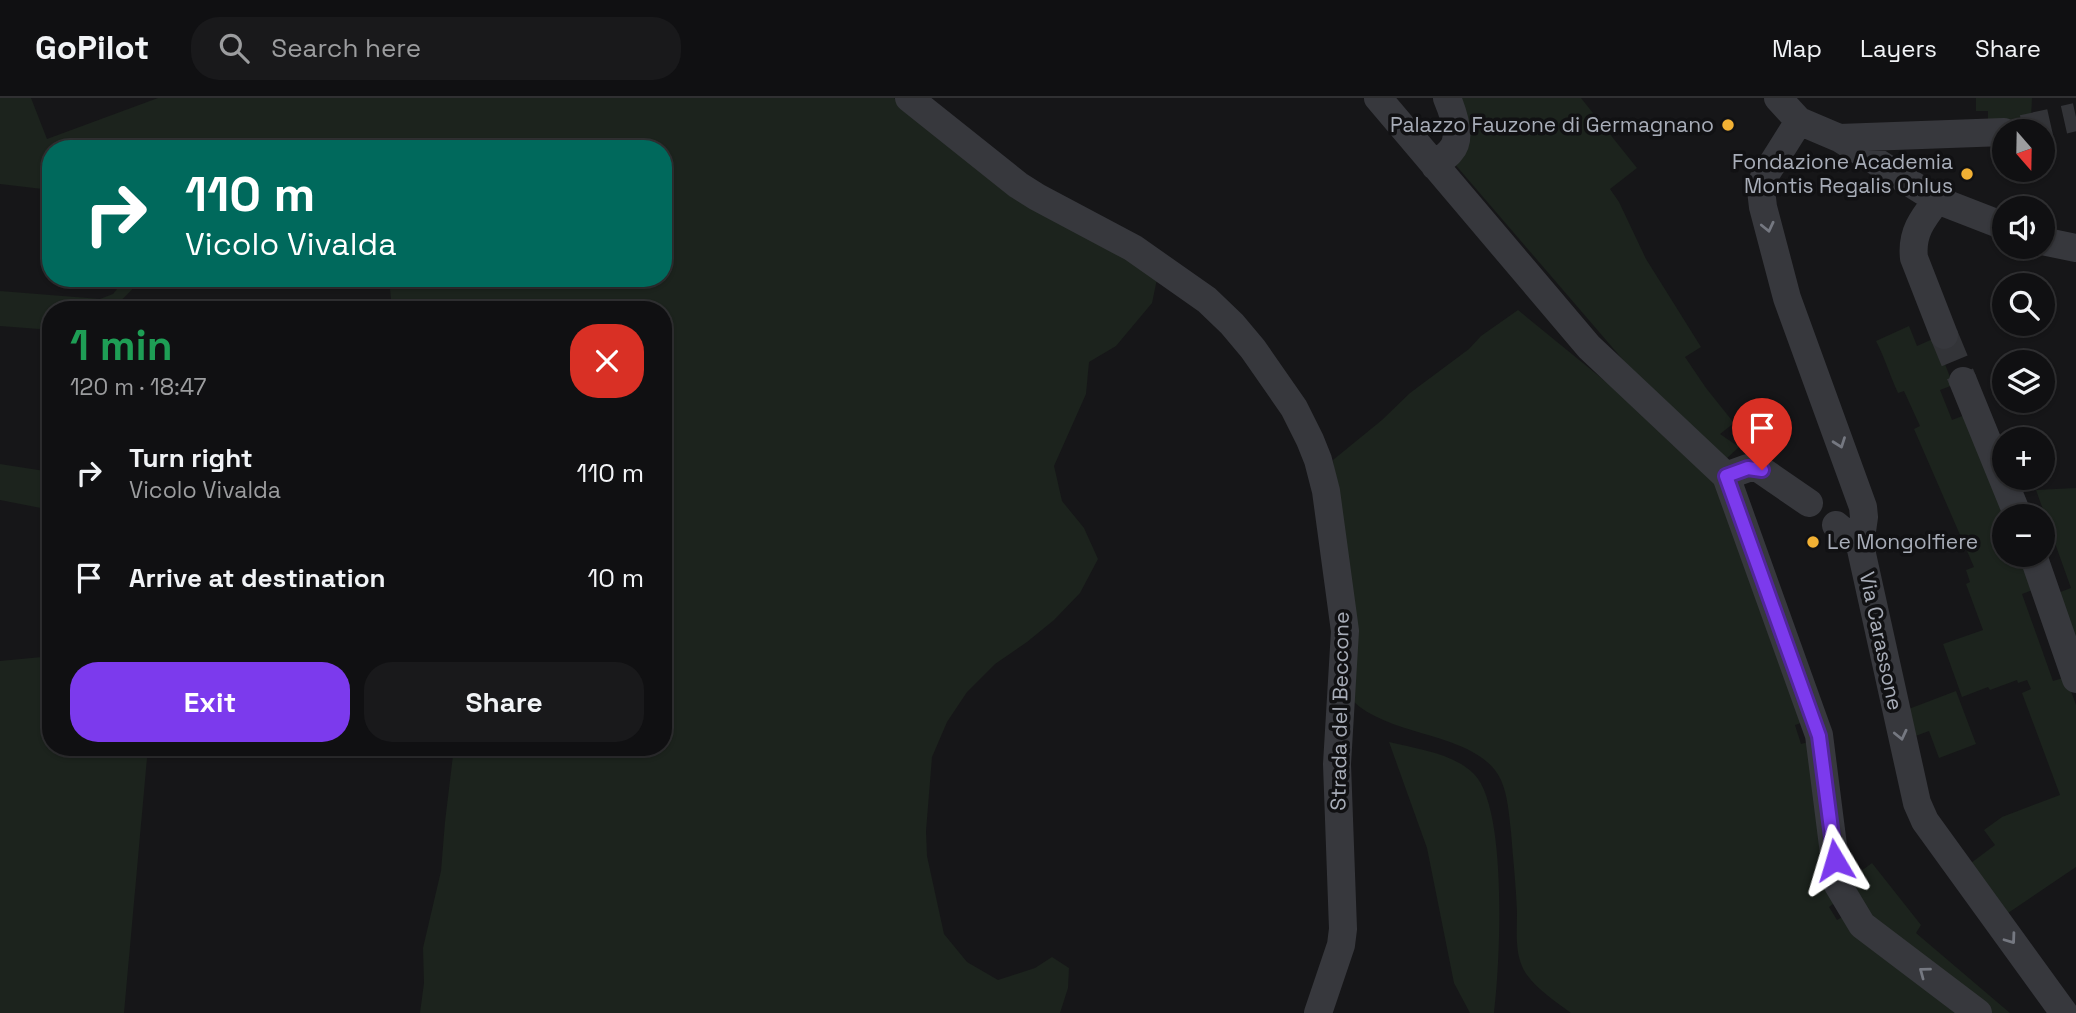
<!DOCTYPE html>
<html lang="en">
<head>
<meta charset="utf-8">
<style>
	:root { --surface:#101012; --page:#19191b; --text:#f1f3f6; --muted:#9c9d9f; --line:#303032; --accent:#7c3aed }
	body { margin:0; font-family:"Space Grotesk",sans-serif; background:var(--page); color:var(--text); height:100vh; display:flex; flex-direction:column; font-size:26px; white-space:nowrap }
	* { box-sizing:border-box; margin:0 }
	p { font-size:23px; color:var(--muted) }
	.icon { flex:none; width:38px; height:38px; fill:none; stroke:currentColor; stroke-width:2; stroke-linecap:round; stroke-linejoin:round }
	.map { position:relative; flex:1; overflow:hidden }
	.drawer { position:absolute; left:42px; top:203px; width:630px; height:455px; display:flex; flex-direction:column; background:var(--surface); border-radius:28px; box-shadow:0 2px 5px #0004,0 0 0 2px var(--line) }
	.drawer>* { flex:none }
	.guide { position:absolute; left:42px; top:42px; width:630px; height:147px; border-radius:28px; box-shadow:0 2px 5px #0004,0 0 0 2px var(--line); background:#00695c; color:#fff; overflow:hidden }
	.needle { width:46px; rotate:160deg }
	.fabs { position:absolute; left:1992px; top:21px; display:grid; gap:14px }
	.fabs a { display:grid; place-items:center; width:63px; height:63px; border-radius:50%; background:var(--surface); box-shadow:0 2px 5px #0004,0 0 0 2px var(--line); font-size:35px }
	.pin { position:absolute; display:grid; place-items:center; width:60px; height:60px; color:#fff; margin:-72px -30px; border-radius:50% 50% 50% 0; rotate:-45deg; box-shadow:0 0 7px #0007 }
	.pin .icon { rotate:45deg }
	.me { position:absolute; width:77px; margin:-38px; rotate:353deg; stroke-linejoin:round; filter:drop-shadow(0 0 5px #0008) }
	.turn { display:flex; align-items:center; gap:24px; height:147px; padding:0 28px; font-size:32px }
	.turn .icon { width:91px; height:91px; stroke-width:2.5 }
	.turn b { display:block; font-size:49px; line-height:60px }
	.round { display:grid; place-items:center; flex:none; width:74px; height:74px; border-radius:28px; background:var(--page) }
	.headline { display:flex; align-items:center; justify-content:space-between; height:119px; padding:0 28px }
	h1 { font-size:42px; font-weight:700; line-height:52px; color:#1e9e55 }
	.action { display:flex; gap:14px; margin-top:auto; padding:14px 28px }
	.action a { flex:1; height:80px; border-radius:28px; background:var(--accent); color:#fff; font-size:28px; font-weight:700; line-height:80px; text-align:center }
	.action a+a { background:var(--page); color:var(--text) }
	ul { padding:0; list-style:none }
	li { display:flex; align-items:center; gap:21px; height:105px; padding:0 28px }
	li div { flex:1 }
	li b { display:block; font-size:26px }
	li em { font-style:normal }
	header { display:flex; align-items:center; gap:42px; box-sizing:border-box; height:98px; padding:0 35px; background:var(--surface); border-bottom:2px solid var(--line) }
	header strong { font-size:33px }
	nav { display:flex; gap:38px; margin-inline-start:auto; font-size:24px }
	.search { width:490px; height:63px; background:var(--page); display:flex; align-items:center; gap:18px; box-sizing:border-box; padding:0 24px; border-radius:28px; color:var(--muted); font-size:26px }
	.map>svg:first-child { display:block }
	.green { fill:#1c231d }
	.lines { fill:none; stroke-linecap:round; stroke-linejoin:round }
	.minor-tunnel { stroke:#333438; stroke-width:28; stroke-dasharray:28 14; stroke-linecap:butt }
	.minor { stroke:#37383d; stroke-width:28 }
	.oneway { stroke:#757881 }
	.route-casing { stroke:#51269a; stroke-width:18 }
	.route { stroke:#7c3aed; stroke-width:12 }
	.poi-dot { fill:#f2b134; stroke:#111113; stroke-width:2.5 }
	.labels { text-anchor:middle; stroke-width:7; stroke-linejoin:round; paint-order:stroke }
	.poi-label { font-size:21px; fill:#a8adb8; stroke:#111113; text-anchor:end }
	.street-label { font-size:21px; fill:#a8adb8; stroke:#111113 }
</style>
</head>
<body>
<header>
<strong>GoPilot</strong>
<div class="search"><svg class="icon" aria-label="search" viewBox="0 0 24 24"><circle cx="10" cy="10" r="6"/><path d="M15 15l6 6"/></svg>Search here</div>
<nav><a>Map</a><a>Layers</a><a>Share</a></nav>
</header>
<div class="map">
<svg width="2076" height="915" viewBox="0 0 2076 915">
	<rect width="100%" height="100%" fill="#161618"/>
	<path class="green" d="M0,0H31L47,41L158,0H894L910,15L1157,181L1152,205L1116,248L1089,264L1086,296L1054,368L1062,403L1084,430L1098,461L1080,495L1054,522L1027,544L995,566L967,594L947,624L932,659L926,733L927,758L944,836L967,864L998,882L1035,870L1052,859L1069,870L1068,890L1060,915H420L424,885L423,850L441,773L445,724L454,649H663V212H392L389,180H663V51H51V92L0,86Z
		M1454,0H1581L1637,70L1610,91L1619,104L1646,161L1701,249L1685,259L1706,290L1734,325L1720,336L1739,349L1725,362L1624,263L1453,64Z
		M1976,0H2032L2031,20L1988,29V13H1976Z
		M126,180H145C134,187 127,199 116,206C98,216 71,212 51,212V230L39,231L0,228V193L100,201L113,196Z
		M1518,212L1616,292L1720,387L1807,623L1795,627L1801,646L1812,643L1837,803L1829,809L1837,822L1846,817L1961,915H1571C1557,905 1537,891 1527,877C1514,859 1517,835 1517,814C1516,787 1513,761 1511,734C1509,717 1508,698 1501,682C1479,634 1390,640 1353,603L1333,362L1382,322L1410,295L1469,251L1481,238Z
		M1909,228L1917,248L1935,240L1953,287L1940,292L1952,322L1965,317L2004,418V457H2022L2035,491L2022,496L2053,583L2066,579L2076,607V769L2008,815L1971,765L1995,747L1984,732L2002,719L2060,697L2022,595L2031,591L2027,582L2018,585L2017,582L1990,592L1988,589L1962,599L1943,546L1983,532L1966,486L1970,484L1966,472L1974,469L1914,331L1920,328L1904,293L1898,295C1890,278 1885,260 1876,243Z
		M0,366L51,374V412L0,402Z
		M2076,390V556L2055,496L2071,490L2036,392Z
		M42,559L51,561V649H148L124,915H0V563Z
		M1956,593L1976,646L1939,660L1929,633L1910,640L1906,612Z
		M1389,644C1417,651 1453,655 1474,676C1508,710 1500,867 1494,915H1470L1454,885L1427,750Z
		M1872,765L1921,827L1916,835L2010,915H1992L1868,821L1845,785Z"/>
	<g class="lines">
		<path class="minor-tunnel" d="M2023,31L2076,19
			M1944,237L1963,283"/>
		<path class="minor" d="M909,0L1018,87L1037,99L1133,150L1207,202L1232,226L1253,251L1294,310L1310,342L1318,362L1326,393L1345,533L1337,666L1343,831L1341,847L1318,915
			M1378,0L1589,249L1726,378L1819,637L1838,787L1862,827L1978,915
			M1778,0L1799,23L1839,40L1937,102L2004,128
			M1799,23L1764,79L1761,92L1763,109L1787,200L1863,409L1864,419L1860,447L1917,705L1925,723L2064,915
			M1839,40L2004,34
			M1435,68C1441,61 1452,55 1455,46C1460,33 1452,12 1447,0
			M1937,102C1923,120 1911,135 1914,160L1944,237
			M2042,143L2076,150
			M1963,283L2018,418
			M1726,378L1748,370H1758L1809,405
			M1836,427L1860,447
			M2033,457L2076,581"/>
	</g>
	<defs><path id="oneway-chevron" d="M-2-3.5L2.5 0L-2 3.5" fill="none" stroke-width="1.6" stroke-linecap="round" stroke-linejoin="round" transform="scale(1.75)"/></defs>
	<g class="oneway">
		<use href="#oneway-chevron" transform="translate(1768 129) rotate(77)"/>
		<use href="#oneway-chevron" transform="translate(1840 345) rotate(70)"/>
		<use href="#oneway-chevron" transform="translate(1901 637) rotate(77)"/>
		<use href="#oneway-chevron" transform="translate(2011 841) rotate(54)"/>
		<use href="#oneway-chevron" transform="translate(1924 874) rotate(-143)"/>
	</g>
	<g class="lines">
		<defs>
			<path id="route" d="M1762,372L1748,370L1726,378L1819,638L1835,762"/>
		</defs>
		<use href="#route" class="route-casing"/>
		<use href="#route" class="route"/>
	</g>
	<g class="poi-dot">
		<circle cx="1728" cy="27" r="7"/>
		<circle cx="1967" cy="76" r="7"/>
		<circle cx="1813" cy="444" r="7"/>
	</g>
	<g class="labels">
		<g class="poi-label">
			<text x="1714" y="34">Palazzo Fauzone di Germagnano</text>
			<text x="1953" y="71">Fondazione Academia<tspan x="1953" dy="24">Montis Regalis Onlus</tspan></text>
			<text x="1827" y="451" text-anchor="start">Le Mongolfiere</text>
		</g>
		<g class="street-label">
			<text transform="translate(1881 543) rotate(78)" y="7">Via Carassone</text>
			<text transform="translate(1340 613) rotate(-89)" y="7">Strada del Beccone</text>
		</g>
	</g>
</svg>
<div class="fabs">
<a><svg class="needle" viewBox="-14 -14 28 28"><path d="M0-13l5 13h-10z" fill="#e53935"/><path d="M0 13l5-13h-10z" fill="#9c9d9f"/></svg></a>
<a><svg class="icon" aria-label="sound" viewBox="0 0 24 24"><path d="M4 9h4l5-4v14l-5-4H4zM17 9q2 3 0 6"/></svg></a>
<a><svg class="icon" aria-label="search" viewBox="0 0 24 24"><circle cx="10" cy="10" r="6"/><path d="M15 15l6 6"/></svg></a>
<a><svg class="icon" aria-label="layers" viewBox="0 0 24 24"><path d="M12 4l9 5-9 5-9-5zM3 14l9 5 9-5"/></svg></a>
<a>+</a>
<a>−</a>
</div>
<div class="pin" style="left:1762px;top:372px;background:#d93025"><svg class="icon" aria-label="arrive" viewBox="0 0 24 24"><path d="M6 21V4h12l-3 4 3 4H6"/></svg></div>
<svg class="me" style="left:1835px;top:762px" viewBox="-20 -20 40 40"><path d="M0-17L14 15 0 8-14 15z" fill="#7c3aed" stroke="#fff" stroke-width="4"/></svg>
<div class="guide">
<div class="turn"><svg class="icon" aria-label="right" viewBox="0 0 24 24"><path d="M7 20v-9h11M14 6l5 5-5 5"/></svg><div><b>110 m</b>Vicolo Vivalda</div></div>
</div>
<section class="drawer">
<div class="headline"><div><h1>1 min</h1><p>120 m · 18:47</p></div><a class="round" style="background:#d93025;color:#fff"><svg class="icon" aria-label="close" viewBox="0 0 24 24"><path d="M6 6l12 12M18 6L6 18"/></svg></a></div>
<ul>
<li><svg class="icon" aria-label="right" viewBox="0 0 24 24"><path d="M7 20v-9h11M14 6l5 5-5 5"/></svg><div><b>Turn right</b><p>Vicolo Vivalda</p></div><em>110 m</em></li>
<li><svg class="icon" aria-label="arrive" viewBox="0 0 24 24"><path d="M6 21V4h12l-3 4 3 4H6"/></svg><div><b>Arrive at destination</b></div><em>10 m</em></li>
</ul>
<div class="action"><a>Exit</a><a>Share</a></div>
</section>
</div>
</body>
</html>
